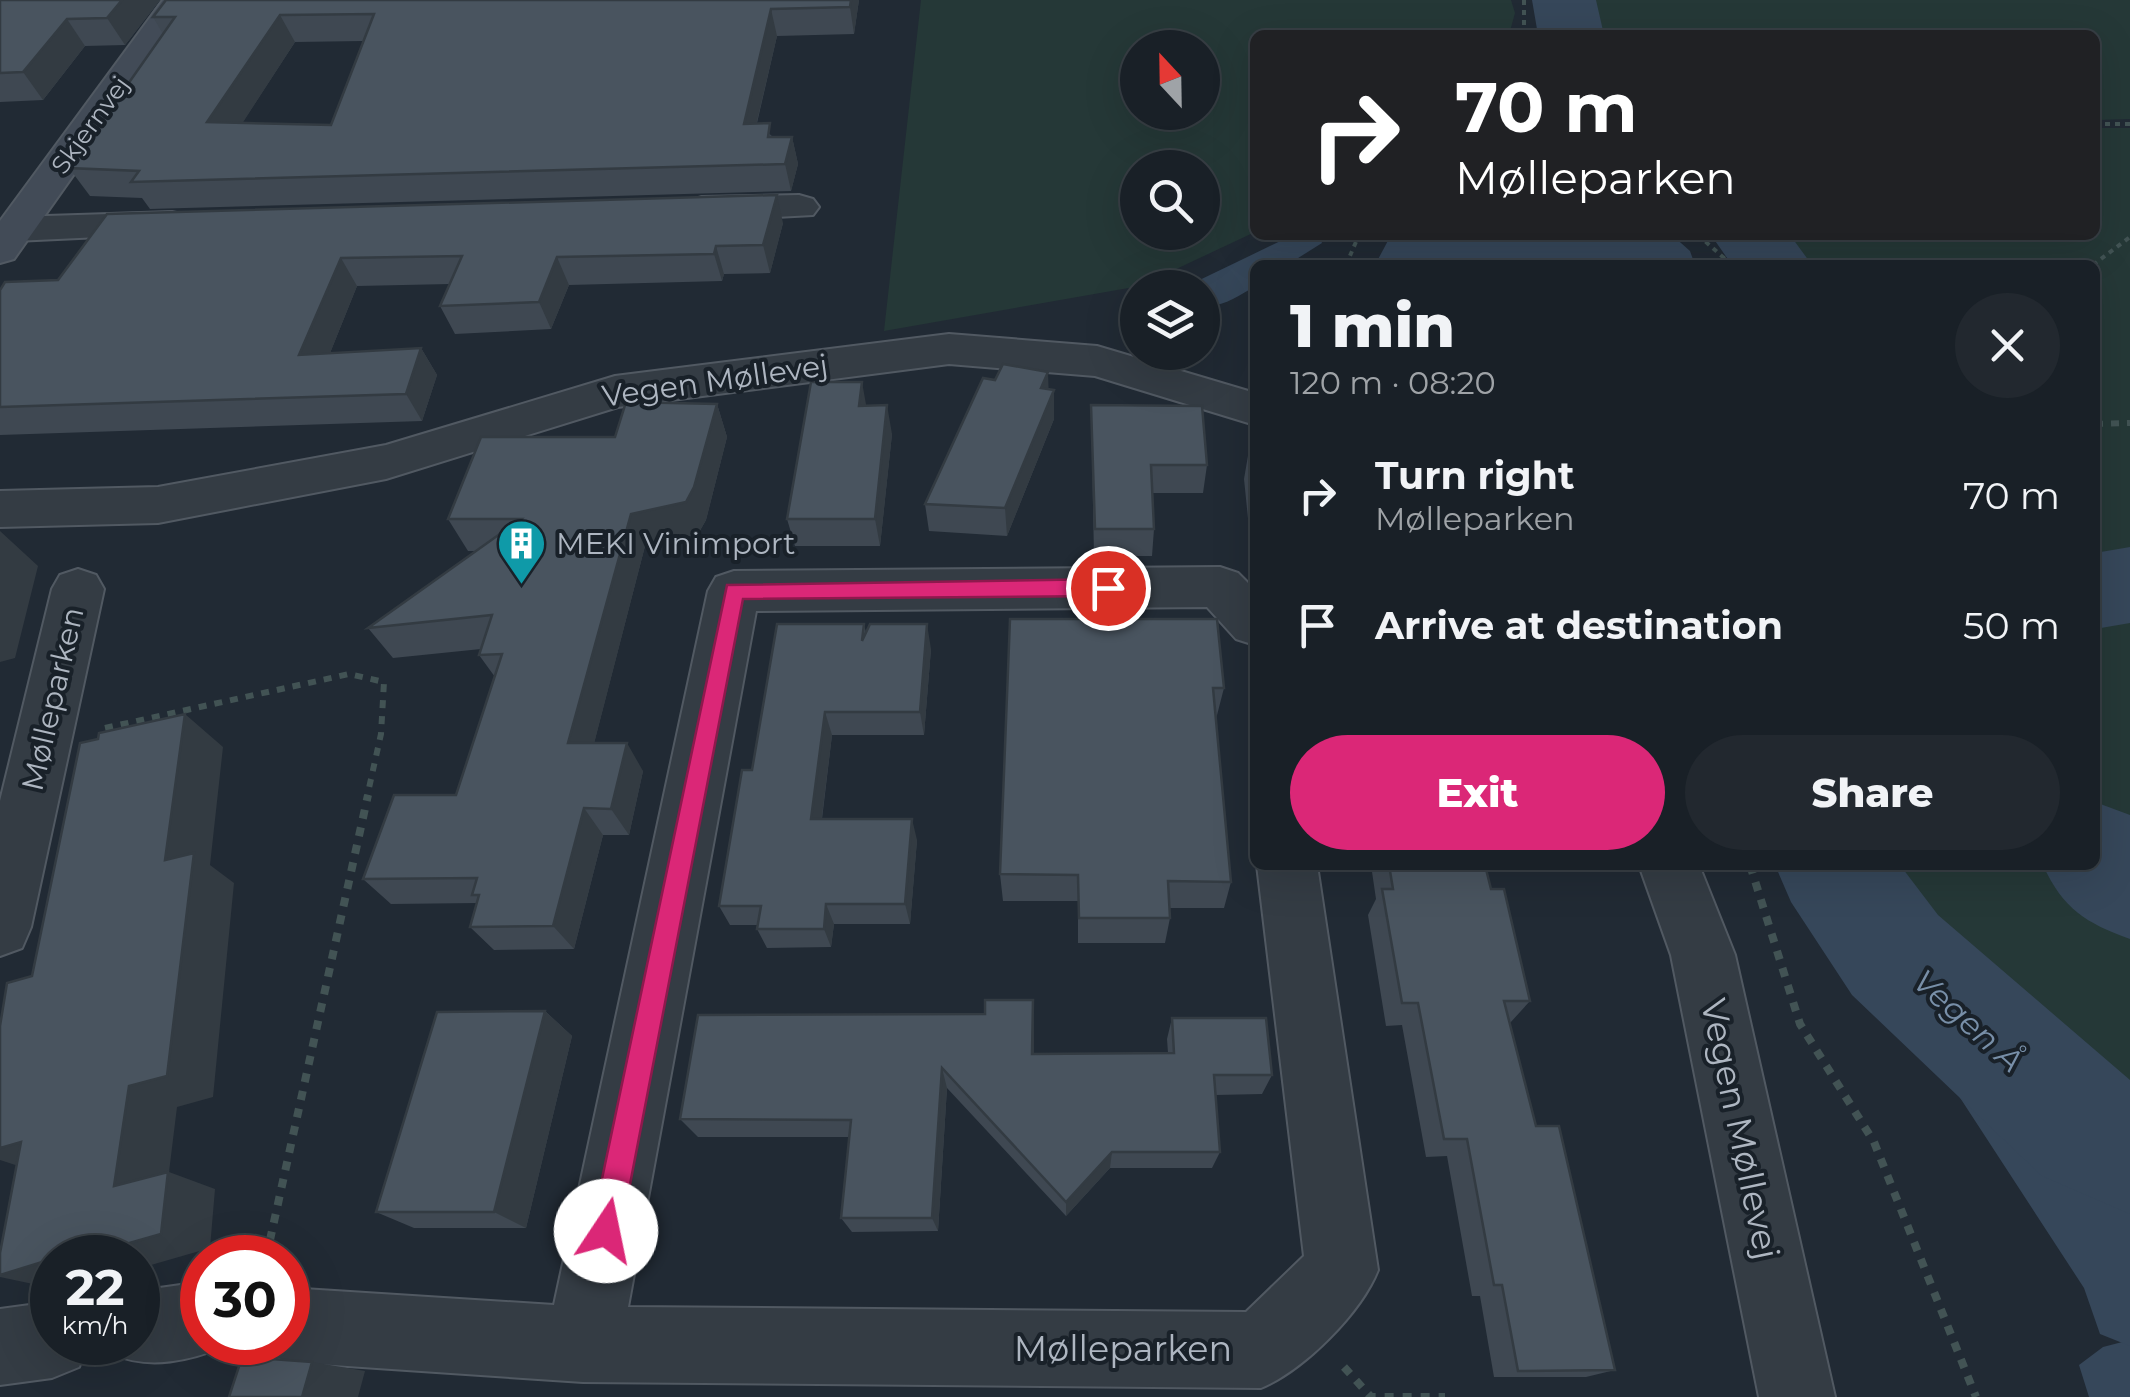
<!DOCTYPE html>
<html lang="en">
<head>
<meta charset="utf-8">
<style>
	:root { --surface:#192027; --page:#22282f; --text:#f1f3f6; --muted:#9fa3a7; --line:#373e44; --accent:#db2777 }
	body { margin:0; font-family:Montserrat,sans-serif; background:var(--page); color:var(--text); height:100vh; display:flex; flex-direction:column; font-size:38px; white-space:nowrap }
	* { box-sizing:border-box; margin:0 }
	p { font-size:32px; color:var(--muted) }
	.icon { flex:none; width:55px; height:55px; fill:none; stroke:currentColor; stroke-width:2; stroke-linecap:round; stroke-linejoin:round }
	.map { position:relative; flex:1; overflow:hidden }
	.details { position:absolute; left:1250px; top:260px; width:850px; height:610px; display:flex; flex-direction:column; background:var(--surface); border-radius:15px; box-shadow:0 10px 40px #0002,0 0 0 2px var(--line) }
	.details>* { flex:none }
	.hud { position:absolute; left:1250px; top:30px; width:850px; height:210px; border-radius:15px; box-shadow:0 10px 40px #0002,0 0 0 2px var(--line); background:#202124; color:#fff; overflow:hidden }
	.needle { width:65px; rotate:338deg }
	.buttons { position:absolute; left:1120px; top:30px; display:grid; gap:20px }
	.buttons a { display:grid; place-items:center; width:100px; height:100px; border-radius:50%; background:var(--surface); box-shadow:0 10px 40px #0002,0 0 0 2px var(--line); font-size:50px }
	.speed { position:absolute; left:30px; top:1235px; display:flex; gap:20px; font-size:50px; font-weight:700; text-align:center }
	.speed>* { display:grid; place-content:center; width:130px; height:130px; border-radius:50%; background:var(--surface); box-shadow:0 10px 40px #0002,0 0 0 2px var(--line); line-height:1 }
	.speed small { font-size:25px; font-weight:400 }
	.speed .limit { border:15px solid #d22; background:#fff; color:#111 }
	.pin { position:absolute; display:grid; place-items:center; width:85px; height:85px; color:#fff; margin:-42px; border:5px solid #fff; border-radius:50%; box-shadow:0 2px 10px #0007 }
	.me { position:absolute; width:110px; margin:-55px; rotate:11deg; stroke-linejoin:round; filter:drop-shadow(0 0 8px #0008) }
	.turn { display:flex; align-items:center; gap:35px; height:210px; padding:0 40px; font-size:45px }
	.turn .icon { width:130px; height:130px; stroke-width:2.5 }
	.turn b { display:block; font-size:70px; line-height:85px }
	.round { display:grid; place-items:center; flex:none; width:105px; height:105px; border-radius:52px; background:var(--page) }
	.headline { display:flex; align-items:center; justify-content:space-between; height:170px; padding:0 40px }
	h1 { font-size:60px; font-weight:800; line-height:75px }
	.button { display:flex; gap:20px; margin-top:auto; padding:20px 40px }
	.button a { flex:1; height:115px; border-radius:60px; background:var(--accent); color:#fff; font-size:40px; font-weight:800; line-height:115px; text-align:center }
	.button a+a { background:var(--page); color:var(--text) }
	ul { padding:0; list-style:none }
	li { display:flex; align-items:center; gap:30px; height:130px; padding:0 40px }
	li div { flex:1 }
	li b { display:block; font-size:38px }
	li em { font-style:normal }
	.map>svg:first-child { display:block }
	.green { fill:#253837; fill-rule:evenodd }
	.water { fill:#36475a }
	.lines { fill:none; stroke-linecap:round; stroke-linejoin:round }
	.canal { fill:#36475a; fill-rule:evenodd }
	.river { fill:#36475a; fill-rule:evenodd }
	.street-casing { stroke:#515962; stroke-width:4 }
	.secondary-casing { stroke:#515962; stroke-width:4 }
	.path-far2 { stroke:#425354; stroke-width:4; stroke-dasharray:5 5; stroke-linecap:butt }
	.path-far1 { stroke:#425354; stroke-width:6; stroke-dasharray:8 8; stroke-linecap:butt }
	.path { stroke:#425354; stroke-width:8; stroke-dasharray:9 9; stroke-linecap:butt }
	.street { fill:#343c44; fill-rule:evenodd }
	.secondary { fill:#424b57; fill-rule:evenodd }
	.wall { fill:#3f4852; fill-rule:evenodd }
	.shaded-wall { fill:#333b42 }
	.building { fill:#49545f; stroke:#333b42; stroke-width:2.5; fill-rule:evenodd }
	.route { fill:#db2777; stroke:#8e194d; stroke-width:2.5 }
	.labels { text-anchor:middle; stroke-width:8; stroke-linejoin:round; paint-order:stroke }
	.far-street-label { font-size:25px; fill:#aeb6c1; stroke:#192129 }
	.street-label { font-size:30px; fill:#aeb6c1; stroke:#192129 }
	.poi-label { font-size:30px; fill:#aeb6c1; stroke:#192129; text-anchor:start }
	.water-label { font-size:32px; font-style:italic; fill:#788fa8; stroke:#192129 }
	.near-street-label { font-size:35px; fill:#aeb6c1; stroke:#192129 }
</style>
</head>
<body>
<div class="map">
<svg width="2130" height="1397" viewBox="0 0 2130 1397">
	<rect width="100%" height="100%" fill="#212a34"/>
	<path class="green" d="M921,0H1511L1515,13L1509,35H1255V232L1140,286L884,331ZM1138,48H1202V112H1138ZM1138,168H1202V232H1138Z
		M1584,0H2130V119L2095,120V35H1593Z
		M2095,128H2130V565L2095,564V265H1796L1776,235H2095Z
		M2130,611V859L2095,828V618Z
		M1872,865H2067L2130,919V1113L1952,972Z
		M2021,1111L2130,1183V1267Z"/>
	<path class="water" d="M1293,235H1319L1322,243L1287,265H1255V286C1239,296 1222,308 1203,305L1202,288L1185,287Z
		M1391,235H1672L1690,251L1695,265H1375Z
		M2130,1340V1397H2089L2079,1365L2103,1347Z"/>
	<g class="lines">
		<path class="canal" d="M1895,921L1920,931L1977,992L2130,1213V1346L2100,1334L2084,1288L1925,1044L1870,979L1859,955L1870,931Z"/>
		<path class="river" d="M1532,0H1596L1604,35H1538Z
			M1711,235H1790L1812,265H1732Z
			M2130,547V623L2095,629V553Z
			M2095,802L2130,815V939C2086,923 2063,909 2043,865H2095Z
			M1775,865H1900L1938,915L2130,1080V1214L2042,1176L1852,995L1791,902Z"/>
		<defs>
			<path id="street" d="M799,195L813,199L819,207L813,215L702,221L688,217L682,209L688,201L702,197Z
				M172,212L186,215L192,224L186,233L15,241L0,237L1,220L15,217Z
				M949,334L1097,346L1255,393V425L1095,376L949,364L618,407L386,479L158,523L0,527V491L158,487L386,445L615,376Z
				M1220,567L1238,573L1255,590V645L1236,639L1207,607L756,611L628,1307L1246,1312L1304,1256L1257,865H1317L1378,1270C1361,1313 1304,1370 1261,1388L583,1382L288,1362L262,1351L258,1342H288V1288L554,1305L708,591L716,577L734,571Z
				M78,569L96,575L104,589L31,927L22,948L0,956V801L52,589L60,575Z
				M1639,865H1699L1735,955L1835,1397H1759L1671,955Z
				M202,1282V1342H229L228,1345C190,1361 150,1370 112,1354L107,1342H138V1291Z
				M52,1302V1342H89L79,1367L52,1378L0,1385V1309Z"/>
			<path id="secondary" d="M163,0H197L14,259L0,263V221Z"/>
		</defs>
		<use href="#street" class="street-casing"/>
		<use href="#secondary" class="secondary-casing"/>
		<path class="path-far2" d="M1524,0V35
			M2095,124H2130
			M1698,235L1724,258L1726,265
			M1346,265L1359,235
			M2093,265L2130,237"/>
		<path class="path-far1" d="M2095,424L2130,423
			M105,728L349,674L384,682L381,734L367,797"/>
		<path class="path" d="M1750,865L1800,1024L1874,1142L1976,1397
			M266,1258L368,795
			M1344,1367L1371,1397H1445"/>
		<use href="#street" class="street"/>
		<use href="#secondary" class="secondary"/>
	</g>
	<path class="wall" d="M0,0H160L125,45L85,46L43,100L0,102Z
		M859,0L854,34L777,36L757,123L773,137H792L798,164L791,191L150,209L142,198L90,196L69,168L163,34L153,17ZM363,41L331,125L242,123L295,42Z
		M783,223L770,273L724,274L722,281L569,285L551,329L455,334L440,306L450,284L357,286L330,353L421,348L437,375L422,421L0,435V290L58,280Z
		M1049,390H1054V419L1007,536L929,531L925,504Z
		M717,404L727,437L706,520L698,534L645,546L594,743L643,771L629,835H603L574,949L494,950L470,927L477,903L391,904L363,879L456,795L495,677L479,655L481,649L393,658L368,628L476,551H468L448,519L615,437Z
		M1091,405L1207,465L1203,493H1153L1154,529L1152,556H1094Z
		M867,406L892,434L880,546H795L787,519Z
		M1250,444H1255V538H1250L1244,479Z
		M1010,619L1224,688L1216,719L1231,882L1224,908H1169L1170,918L1165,943H1078V901H1003L1000,874Z
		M864,624L866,633L931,649L924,735H832L822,819L917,840L910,924H834L831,947L767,948L757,929L758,925H730L719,906L752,770Z
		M1371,865H1485L1491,889L1530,1001L1510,1023L1536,1126L1615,1370L1586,1377H1494L1480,1296H1472L1447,1156L1426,1157L1402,1025L1386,1026L1368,915L1376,899Z
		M545,1011L572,1036L526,1228H414L376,1212Z
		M1172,1018L1272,1075L1262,1094L1216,1095L1220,1152L1212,1168H1110L1066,1216L947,1088L938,1231L852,1232L841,1218L849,1137H698L680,1119L1034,1022V1054L1168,1053L1167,1039Z"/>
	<path class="shaded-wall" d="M122,0H160L125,45L107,18Z
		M851,0H859L854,34L850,7Z
		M771,9L777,36L750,151L744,124Z
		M280,15L295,42L225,150L207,122Z
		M67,19L85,46L43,100L23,72Z
		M792,137L798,164L791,191L785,164Z
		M777,195L783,223L770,273L763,245Z
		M716,246L724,274L722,281L714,254Z
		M557,257L569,285L551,329L539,302Z
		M341,258L357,286L318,383L299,355Z
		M421,348L437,375L422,421L406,394Z
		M1048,372L1049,401L1041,388Z
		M862,382L867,410L859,406Z
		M1054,390V419L1007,536L1005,508Z
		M717,404L727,437L706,520L698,534L645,546L587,771L568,743L631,514Z
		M887,405L892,434L880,546L875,519Z
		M0,531L38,566L15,658L0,662Z
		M927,624L931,649L924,735L920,712Z
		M825,712L832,735L819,840L811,819Z
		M185,714L223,747L210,865L234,883L213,1097L177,1107L169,1172L215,1189L210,1248L151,1265L141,1263L138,1264V1258H59L114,1186L129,1086L165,860Z
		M627,743L643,771L629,835L611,809Z
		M584,808L603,835L574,949L553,926Z
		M912,819L917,840L910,924L905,904Z
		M826,904L834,924L831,947L824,929Z
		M1033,1000L1034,1022V1074L1032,1054Z
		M545,1011L572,1036L526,1228L494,1212Z
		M942,1068L947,1088L938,1231L932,1218Z
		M21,1142L37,1172L0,1160V1148Z
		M1112,1152L1110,1168L1066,1216V1202Z
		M52,1259V1288L0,1277V1275Z
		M312,1362L365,1371L358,1397H302Z"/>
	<path class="building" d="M0,0H122L107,18L67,19L23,72L0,73Z
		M166,0H851L850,7L771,9L744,124L770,123L768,137H792L785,164L131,182L139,171L69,168L175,17H153ZM374,14L331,125L207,122L280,15Z
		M777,195L763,245L716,246L714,254L557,257L539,302L440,306L462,256L341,258L299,355L421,348L406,394L0,407V290L5,282L58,280L107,214Z
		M1003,364L1048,372L1041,388L1054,390L1005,508L925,504L983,378L995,380Z
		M811,382H862L859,406L887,405L875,519H787Z
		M626,402L717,404L694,487L686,502L631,514L568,743H627L611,809L584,808L553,926L470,927L479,895H472L477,878L363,879L394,795H456L502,654L479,655L492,615L368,628L521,519H448L481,437H615Z
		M1091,405L1202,406L1207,465H1151L1154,529H1095Z
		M1250,444H1255V486Z
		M1010,619H1217L1224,688H1213L1231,882L1168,881L1170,918H1079L1078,875L1000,874Z
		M777,624H864L862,641L870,624H927L920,712H825L811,819H912L905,904H826L824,929H757L761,906H719L742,770H752Z
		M185,714L165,860L194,853L167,1076L129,1086L114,1186L168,1172L161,1234L98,1252V1246L59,1258H52V1259L0,1275V1253L21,1142L0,1148V1026L7,983L32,976L80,743L98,739L99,733Z
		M1389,865H1485L1491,889H1504L1530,1001H1504L1536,1126H1559L1615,1370L1518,1371L1502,1285H1494L1467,1139H1444L1418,1003H1402L1382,889H1393Z
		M985,1000H1033L1032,1054L1174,1053L1172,1018H1266L1272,1075H1214L1220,1152H1112L1066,1202L942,1068L932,1218H841L851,1120L680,1119L698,1015L985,1014Z
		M545,1011L494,1212H376L437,1012Z
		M242,1357L312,1362L302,1397H229Z"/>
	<path class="route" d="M1108,579L1118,588L1108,596L743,599L621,1231L616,1242L606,1246L596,1242L591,1231L727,585Z"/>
	<defs>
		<symbol id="building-pin" viewBox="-11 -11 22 30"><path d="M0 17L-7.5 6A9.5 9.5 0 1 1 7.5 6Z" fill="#0f9aa8" stroke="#192129"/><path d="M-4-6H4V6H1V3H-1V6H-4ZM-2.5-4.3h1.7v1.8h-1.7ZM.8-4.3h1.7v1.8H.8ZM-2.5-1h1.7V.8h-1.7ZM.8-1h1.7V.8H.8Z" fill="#fff"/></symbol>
	</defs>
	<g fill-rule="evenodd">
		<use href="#building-pin" x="494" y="516" width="55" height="75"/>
	</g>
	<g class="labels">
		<g class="far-street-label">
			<text transform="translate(90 125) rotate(-54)" y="9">Skjernvej</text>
		</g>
		<g class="street-label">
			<text transform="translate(715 381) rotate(-8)" y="10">Vegen Møllevej</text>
			<text transform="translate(53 699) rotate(-77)" y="10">Mølleparken</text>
		</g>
		<g class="poi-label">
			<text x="556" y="554">MEKI Vinimport</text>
		</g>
		<g class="water-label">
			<text transform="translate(1968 1021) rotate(42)" y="11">Vegen Å</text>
		</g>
		<g class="near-street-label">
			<text transform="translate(1740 1129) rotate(78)" y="12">Vegen Møllevej</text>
			<text x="1123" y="1361">Mølleparken</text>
		</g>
	</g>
</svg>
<div class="buttons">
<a><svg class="needle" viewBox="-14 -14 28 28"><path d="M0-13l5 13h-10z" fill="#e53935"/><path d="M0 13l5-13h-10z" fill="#9fa3a7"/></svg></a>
<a><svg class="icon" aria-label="search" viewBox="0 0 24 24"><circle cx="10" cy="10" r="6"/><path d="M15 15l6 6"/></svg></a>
<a><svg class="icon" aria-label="layers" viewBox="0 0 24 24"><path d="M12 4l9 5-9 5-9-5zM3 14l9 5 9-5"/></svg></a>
</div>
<div class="speed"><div>22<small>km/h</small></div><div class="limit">30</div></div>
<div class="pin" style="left:1108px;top:588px;background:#d93025"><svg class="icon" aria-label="arrive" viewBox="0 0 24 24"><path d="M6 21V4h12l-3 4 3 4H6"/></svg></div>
<svg class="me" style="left:606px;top:1231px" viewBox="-20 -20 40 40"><circle r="19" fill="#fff"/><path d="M0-13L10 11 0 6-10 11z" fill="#db2777"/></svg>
<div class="hud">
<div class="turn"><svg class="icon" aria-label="right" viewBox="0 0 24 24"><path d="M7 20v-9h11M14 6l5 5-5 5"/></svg><div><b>70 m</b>Mølleparken</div></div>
</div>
<section class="details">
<div class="headline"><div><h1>1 min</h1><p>120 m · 08:20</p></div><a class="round"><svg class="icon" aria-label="close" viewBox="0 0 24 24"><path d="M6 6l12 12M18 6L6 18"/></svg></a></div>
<ul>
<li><svg class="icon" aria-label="right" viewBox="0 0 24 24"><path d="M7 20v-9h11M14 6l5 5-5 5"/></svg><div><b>Turn right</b><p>Mølleparken</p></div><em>70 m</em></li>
<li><svg class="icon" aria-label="arrive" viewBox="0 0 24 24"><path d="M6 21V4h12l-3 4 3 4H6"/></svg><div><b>Arrive at destination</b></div><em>50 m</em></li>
</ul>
<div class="button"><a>Exit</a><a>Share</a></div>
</section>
</div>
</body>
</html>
